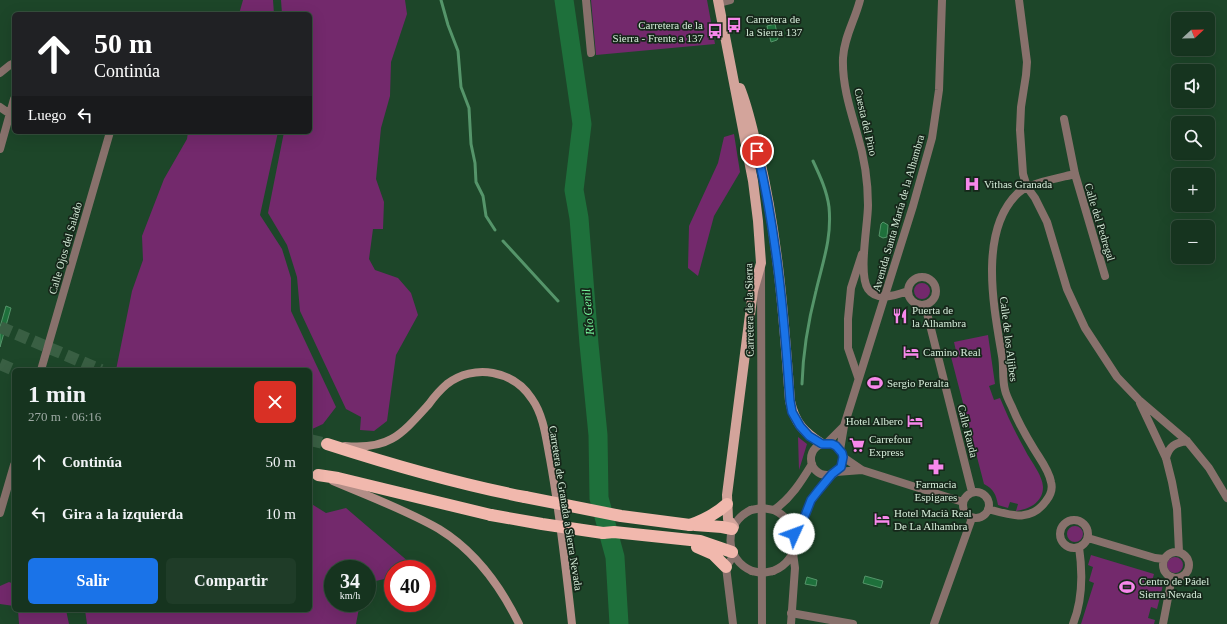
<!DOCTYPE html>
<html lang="es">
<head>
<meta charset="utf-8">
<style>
	:root { --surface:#16341f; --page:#1f3c28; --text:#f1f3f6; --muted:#9eaaa4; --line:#354f3d; --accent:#1a73e8 }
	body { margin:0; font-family:Georgia,serif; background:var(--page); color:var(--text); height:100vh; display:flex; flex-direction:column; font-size:15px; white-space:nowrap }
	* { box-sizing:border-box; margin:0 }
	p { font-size:13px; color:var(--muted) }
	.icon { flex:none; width:22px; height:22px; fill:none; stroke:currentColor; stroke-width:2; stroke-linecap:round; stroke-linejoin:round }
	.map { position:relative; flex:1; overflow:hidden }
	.sheet { position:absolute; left:12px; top:368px; width:300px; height:244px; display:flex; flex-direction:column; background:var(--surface); border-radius:6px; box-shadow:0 4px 16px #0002,0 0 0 1px var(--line) }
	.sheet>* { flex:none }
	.banner { position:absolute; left:12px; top:12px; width:300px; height:122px; border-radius:6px; box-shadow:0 4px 16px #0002,0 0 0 1px var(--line); background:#202124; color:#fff; overflow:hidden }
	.needle { width:26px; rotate:68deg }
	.buttons { position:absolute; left:1171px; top:12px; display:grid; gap:8px }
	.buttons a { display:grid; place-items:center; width:44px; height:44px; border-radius:6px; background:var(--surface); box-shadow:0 4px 16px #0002,0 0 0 1px var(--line); font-size:20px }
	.speed { position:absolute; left:324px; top:560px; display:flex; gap:8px; font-size:20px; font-weight:700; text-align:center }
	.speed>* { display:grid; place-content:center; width:52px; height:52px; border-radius:50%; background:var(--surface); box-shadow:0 4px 16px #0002,0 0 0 1px var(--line); line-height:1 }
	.speed small { font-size:10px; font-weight:400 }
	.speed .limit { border:6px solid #d22; background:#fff; color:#111 }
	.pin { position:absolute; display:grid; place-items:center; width:34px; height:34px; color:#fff; margin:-17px; border:2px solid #fff; border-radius:50%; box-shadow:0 1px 4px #0007 }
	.me { position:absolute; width:44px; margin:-22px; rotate:47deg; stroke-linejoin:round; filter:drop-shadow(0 0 3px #0008) }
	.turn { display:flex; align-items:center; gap:14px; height:84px; padding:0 16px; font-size:18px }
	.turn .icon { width:52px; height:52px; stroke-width:2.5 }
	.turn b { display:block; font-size:28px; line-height:34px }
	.then { display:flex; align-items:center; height:38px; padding:0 16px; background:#0003; gap:8px; font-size:15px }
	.round { display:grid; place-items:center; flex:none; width:42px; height:42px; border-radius:6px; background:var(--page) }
	.overview { display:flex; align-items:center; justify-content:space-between; height:68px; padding:0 16px }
	h1 { font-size:24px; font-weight:700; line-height:30px }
	.cta { display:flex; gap:8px; margin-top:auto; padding:8px 16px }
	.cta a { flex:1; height:46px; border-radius:6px; background:var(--accent); color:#fff; font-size:16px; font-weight:700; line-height:46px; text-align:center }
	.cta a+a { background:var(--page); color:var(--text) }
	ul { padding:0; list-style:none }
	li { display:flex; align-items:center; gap:12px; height:52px; padding:0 16px }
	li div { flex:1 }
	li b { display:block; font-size:15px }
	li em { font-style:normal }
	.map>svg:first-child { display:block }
	.green { fill:#73296c }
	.water { fill:#1e703b; stroke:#55956a }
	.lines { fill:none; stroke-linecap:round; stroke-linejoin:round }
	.stream { stroke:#55956a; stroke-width:3 }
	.river { stroke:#1e703b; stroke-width:19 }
	.motorway-tunnel { stroke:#395f43; stroke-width:12; stroke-dasharray:12 6; stroke-linecap:butt }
	.minor { stroke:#88716c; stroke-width:8 }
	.tertiary { stroke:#88716c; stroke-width:8 }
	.secondary { stroke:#b38e87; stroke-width:8 }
	.primary { stroke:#d3a49b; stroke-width:10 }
	.motorway { stroke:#f1b8ad; stroke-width:12 }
	.tertiary-bridge { stroke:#88716c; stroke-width:8 }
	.motorway-bridge { stroke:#f1b8ad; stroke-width:12 }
	.route-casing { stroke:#114b97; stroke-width:10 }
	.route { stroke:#1a73e8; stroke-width:7 }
	.labels { text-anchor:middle; stroke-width:3.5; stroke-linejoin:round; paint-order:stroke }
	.poi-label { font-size:11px; fill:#d5ecd9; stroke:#16271a; text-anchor:start }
	.street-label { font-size:11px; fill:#d5ecd9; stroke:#16271a }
	.water-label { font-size:12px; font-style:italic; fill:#7afda1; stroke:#16271a }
</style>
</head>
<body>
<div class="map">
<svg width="1227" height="624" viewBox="0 0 1227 624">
	<rect width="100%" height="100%" fill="#1d4629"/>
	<path class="green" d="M243,0H273L274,14H239Z
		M281,0H405L407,14L391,62L390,96L381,128L376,179L384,202L383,229H373L369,259L375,270L398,278L411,293L418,315L396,355L387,421L374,431L360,430L361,417L346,409L300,311L297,277L287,245L268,213L284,132H310V14H282Z
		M591,0H707L715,44L596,55Z
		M188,132H278L260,215L282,249L291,278V311L336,407L323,424L310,430V370H116L132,291L143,260L142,236L164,179L187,139Z
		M734,134L740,172L714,216L698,276L688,268L689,226L718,163L724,137Z
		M914 291a8 8 0 1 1 16 0a8 8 0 1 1-16 0Z
		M988,335L995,384L989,386L994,400L1000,398C1007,415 1015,432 1024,448C1029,459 1043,475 1043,487C1043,502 1030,509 1016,511L1018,504L1010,502L1008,508L998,505C996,495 994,489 984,484L950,353L956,351L954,342Z
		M798,437L807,444L799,470Z
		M310,503L326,513L346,508L417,569H393V577L367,583V569H333V603H360L356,624H87L85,610H310Z
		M1067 534a8 8 0 1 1 16 0a8 8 0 1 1-16 0Z
		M1091,555L1154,574L1152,581L1163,585L1157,609L1151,607L1148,618L1155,620L1154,624H1081L1094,583L1089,581L1093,567L1088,565Z
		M1167 565a8 8 0 1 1 16 0a8 8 0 1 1-16 0Z
		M9,582L14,584V606L0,604V586Z
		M18,610H66L69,624H19Z"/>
	<path class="water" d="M557,0H570L573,56Z
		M775,24L778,38L777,40L771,42L767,26Z
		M883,222L888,225L887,237L883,238L879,236L881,224Z
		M6,306L11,308L0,347V327Z
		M865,576L883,581L881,588L863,583Z
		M807,577L817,580L816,586L805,584Z"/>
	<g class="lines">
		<path class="stream" d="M441,0L448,25L458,51L461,87L469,108L471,144L475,163L476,182L483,196L486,216L495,230
			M503,241L558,301
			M802,384C803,352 808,322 816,291C823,261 832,238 829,207C827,191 820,176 813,161"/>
		<path class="river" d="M564,0L582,124L574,190L579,218L589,344L598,435L599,498L615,557L619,624"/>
		<path class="motorway-tunnel" d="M0,327L101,370
			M0,364L14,370
			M310,440L327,444"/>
		<path class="minor" d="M586,0L591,53
			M860,0C855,20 844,37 843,58C842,84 850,109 857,133C864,156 868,181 868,205C868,224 858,274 868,289C877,302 896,295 908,291
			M1019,0L1027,62L1026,75L1021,107L1020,130L1023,174L1027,187L1035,198L1047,222L1067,289L1085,328L1117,377L1139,400L1187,441L1209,468L1227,498
			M718,3L730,0
			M0,73L10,65L14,63
			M0,107L10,114
			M1064,119L1075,174L1105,276
			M0,149L14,99
			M908 291a14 14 0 1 1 28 0a14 14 0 1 1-28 0Z
			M925,305L972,492
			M41,370L110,132
			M858,377L848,348V319L851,288L862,254
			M1140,403L1166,458L1172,482L1177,509L1179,552
			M843,457L862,470L963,502
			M1166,458C1169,446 1175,443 1187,441
			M836,472L862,470
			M963 505a13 13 0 1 1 26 0a13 13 0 1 1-26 0Z
			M988,509C1010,515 1030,523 1046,501C1050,496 1053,489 1051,482C1049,470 1040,459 1034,449C1026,436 1018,422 1012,407C1009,401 1006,395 1005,390C1002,379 1004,367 1002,356C994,309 978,231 1018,193C1029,183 1059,178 1075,174
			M0,513L14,465
			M1060 534a14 14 0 1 1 28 0a14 14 0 1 1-28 0Z
			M1088,538L1155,558L1164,559
			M1163 565a13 13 0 1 1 26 0a13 13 0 1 1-26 0Z
			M791,613L853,624
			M934,624L972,518
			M1073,624C1083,599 1083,574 1079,547
			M1163,624L1172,577"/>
		<path class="tertiary" d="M761,269L762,624
			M811 459a16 16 0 1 1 32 0a16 16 0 1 1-32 0Z
			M826,444L844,426
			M840,450L844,426L913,206L932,138L939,90L942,0
			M751,510C723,523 724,559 752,571
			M795,540L811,501L818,491L832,474
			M773,571C802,560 802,523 774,510C791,498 801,482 812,464
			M733,624L726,567L734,555
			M791,624L795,568L793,553"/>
		<path class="secondary" d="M345,446C389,450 401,435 429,404C434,397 440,390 447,384C460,374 477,370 493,373C509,376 523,385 532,399C544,416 546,439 550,459C560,514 566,569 572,624
			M333,481C368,496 406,510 439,529C475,551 501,587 519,624"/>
		<path class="primary" d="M718,0L753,181L758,221L761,263L753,291L727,495L728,519L734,527
			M740,88C749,110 753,133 759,156C778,237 784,319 790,401C795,424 804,432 822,444"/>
		<path class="motorway" d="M327,444C392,465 458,484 525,497
			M318,475L338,478L491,515
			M690,525C704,520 716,514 727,504
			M695,525L722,527L732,529
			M603,533L614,532L700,541L732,552
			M697,547L713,554L726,567"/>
		<path class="tertiary-bridge" d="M751,510L762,508L774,510
			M752,571L762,573L773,571"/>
		<path class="motorway-bridge" d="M525,497L621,516L690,525
			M491,515L542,524L603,533"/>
	</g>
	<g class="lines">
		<defs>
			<path id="route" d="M757,151C777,234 784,316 790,401L792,412L800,426L809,436L822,444H832L836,446L842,453L843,457L841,467L832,474L818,491L811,500L795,541L794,534"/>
		</defs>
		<use href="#route" class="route-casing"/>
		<use href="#route" class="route"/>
	</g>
	<defs>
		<symbol id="bus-bare" viewBox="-9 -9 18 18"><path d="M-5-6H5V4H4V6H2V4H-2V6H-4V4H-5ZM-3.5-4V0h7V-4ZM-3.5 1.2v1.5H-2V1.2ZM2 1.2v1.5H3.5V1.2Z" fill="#f788eb" stroke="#16271a" stroke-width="2.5" paint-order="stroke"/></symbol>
		<symbol id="hospital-bare" viewBox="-9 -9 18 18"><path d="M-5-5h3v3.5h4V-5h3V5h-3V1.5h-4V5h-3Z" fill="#f788eb" stroke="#16271a" stroke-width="2.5" paint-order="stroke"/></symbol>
		<symbol id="restaurant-bare" viewBox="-9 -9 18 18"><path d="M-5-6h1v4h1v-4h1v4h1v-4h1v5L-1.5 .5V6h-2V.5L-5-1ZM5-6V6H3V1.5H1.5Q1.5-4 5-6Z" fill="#f788eb" stroke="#16271a" stroke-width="2.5" paint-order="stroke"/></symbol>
		<symbol id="hotel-bare" viewBox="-9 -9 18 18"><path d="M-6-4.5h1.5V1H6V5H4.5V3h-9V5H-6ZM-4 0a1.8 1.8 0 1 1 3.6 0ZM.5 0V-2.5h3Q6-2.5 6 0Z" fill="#f788eb" stroke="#16271a" stroke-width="2.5" paint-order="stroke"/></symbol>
		<symbol id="stadium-bare" viewBox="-9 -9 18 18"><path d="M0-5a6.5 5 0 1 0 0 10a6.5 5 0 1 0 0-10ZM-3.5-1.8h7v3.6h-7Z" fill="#f788eb" stroke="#16271a" stroke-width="2.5" paint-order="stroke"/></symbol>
		<symbol id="supermarket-bare" viewBox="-9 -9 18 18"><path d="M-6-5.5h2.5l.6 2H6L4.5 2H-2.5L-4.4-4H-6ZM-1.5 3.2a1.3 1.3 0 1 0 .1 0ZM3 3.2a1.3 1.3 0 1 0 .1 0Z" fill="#f788eb" stroke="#16271a" stroke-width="2.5" paint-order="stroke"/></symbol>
		<symbol id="pharmacy-bare" viewBox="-9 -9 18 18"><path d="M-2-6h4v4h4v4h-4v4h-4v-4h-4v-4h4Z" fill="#f788eb" stroke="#16271a" stroke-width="2.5" paint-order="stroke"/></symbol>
	</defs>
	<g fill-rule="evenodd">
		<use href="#bus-bare" x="723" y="14" width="22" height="22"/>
		<use href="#bus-bare" x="704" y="20" width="22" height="22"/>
		<use href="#hospital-bare" x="961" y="173" width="22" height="22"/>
		<use href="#restaurant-bare" x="889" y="305" width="22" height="22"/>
		<use href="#hotel-bare" x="900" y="341" width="22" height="22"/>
		<use href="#stadium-bare" x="864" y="372" width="22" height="22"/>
		<use href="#hotel-bare" x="904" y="410" width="22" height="22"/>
		<use href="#supermarket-bare" x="846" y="434" width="22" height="22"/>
		<use href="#pharmacy-bare" x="925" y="456" width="22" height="22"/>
		<use href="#hotel-bare" x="871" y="508" width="22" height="22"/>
		<use href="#stadium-bare" x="1116" y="576" width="22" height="22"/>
	</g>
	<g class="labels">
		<g class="poi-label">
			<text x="746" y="23">Carretera de<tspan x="746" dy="13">la Sierra 137</tspan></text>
			<text x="703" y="29" text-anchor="end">Carretera de la<tspan x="703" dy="13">Sierra - Frente a 137</tspan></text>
			<text x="984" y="188">Vithas Granada</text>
			<text x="912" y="314">Puerta de<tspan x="912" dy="13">la Alhambra</tspan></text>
			<text x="923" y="356">Camino Real</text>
			<text x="887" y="387">Sergio Peralta</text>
			<text x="903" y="425" text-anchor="end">Hotel Albero</text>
			<text x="869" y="443">Carrefour<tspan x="869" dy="13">Express</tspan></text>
			<text x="936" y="488" text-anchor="middle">Farmacia<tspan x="936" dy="13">Espigares</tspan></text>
			<text x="894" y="517">Hotel Macià Real<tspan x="894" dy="13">De La Alhambra</tspan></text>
			<text x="1139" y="585">Centro de Pádel<tspan x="1139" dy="13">Sierra Nevada</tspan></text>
		</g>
		<g class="street-label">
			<text transform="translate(866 122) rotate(77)" y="4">Cuesta del Pino</text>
			<text transform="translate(898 213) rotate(-74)" y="4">Avenida Santa María de la Alhambra</text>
			<text transform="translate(1100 222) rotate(73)" y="4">Calle del Pedregal</text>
			<text transform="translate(65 248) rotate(-74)" y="4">Calle Ojos del Salado</text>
			<text transform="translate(749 310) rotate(-91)" y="4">Carretera de la Sierra</text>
			<text transform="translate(1009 339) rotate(83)" y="4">Calle de los Aljibes</text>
			<text transform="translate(968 431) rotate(76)" y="4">Calle Rauda</text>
			<text transform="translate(566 508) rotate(81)" y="4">Carretera de Granada a Sierra Nevada</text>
		</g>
		<g class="water-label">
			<text transform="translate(588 312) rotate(-95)" y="4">Río Genil</text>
		</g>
	</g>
</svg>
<div class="buttons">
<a><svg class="needle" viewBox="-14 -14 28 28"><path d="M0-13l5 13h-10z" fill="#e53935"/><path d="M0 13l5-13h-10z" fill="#9eaaa4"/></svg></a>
<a><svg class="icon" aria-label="sound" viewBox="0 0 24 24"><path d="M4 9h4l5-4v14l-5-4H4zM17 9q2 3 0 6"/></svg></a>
<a><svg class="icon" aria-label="search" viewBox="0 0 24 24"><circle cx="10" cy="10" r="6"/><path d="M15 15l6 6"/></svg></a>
<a>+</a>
<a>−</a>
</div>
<div class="speed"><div>34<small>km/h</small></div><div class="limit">40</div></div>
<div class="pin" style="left:757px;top:151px;background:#d93025"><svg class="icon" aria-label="arrive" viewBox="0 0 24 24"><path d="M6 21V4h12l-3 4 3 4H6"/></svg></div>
<svg class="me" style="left:794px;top:534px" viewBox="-20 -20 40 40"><circle r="19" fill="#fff"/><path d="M0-13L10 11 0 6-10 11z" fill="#1a73e8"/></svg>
<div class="banner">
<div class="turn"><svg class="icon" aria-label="ahead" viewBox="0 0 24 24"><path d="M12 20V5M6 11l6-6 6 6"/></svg><div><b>50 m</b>Continúa</div></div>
<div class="then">Luego<svg class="icon" aria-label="left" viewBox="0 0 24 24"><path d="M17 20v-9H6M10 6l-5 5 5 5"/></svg></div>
</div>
<section class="sheet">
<div class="overview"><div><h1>1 min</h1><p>270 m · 06:16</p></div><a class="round" style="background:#d93025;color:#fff"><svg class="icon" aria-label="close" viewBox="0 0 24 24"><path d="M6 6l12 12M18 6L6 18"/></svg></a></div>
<ul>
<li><svg class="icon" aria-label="ahead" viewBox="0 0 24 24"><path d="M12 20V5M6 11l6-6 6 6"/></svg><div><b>Continúa</b></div><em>50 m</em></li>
<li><svg class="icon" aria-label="left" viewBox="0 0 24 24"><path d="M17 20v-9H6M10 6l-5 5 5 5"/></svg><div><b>Gira a la izquierda</b></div><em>10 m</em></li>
</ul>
<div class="cta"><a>Salir</a><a>Compartir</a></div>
</section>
</div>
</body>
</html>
